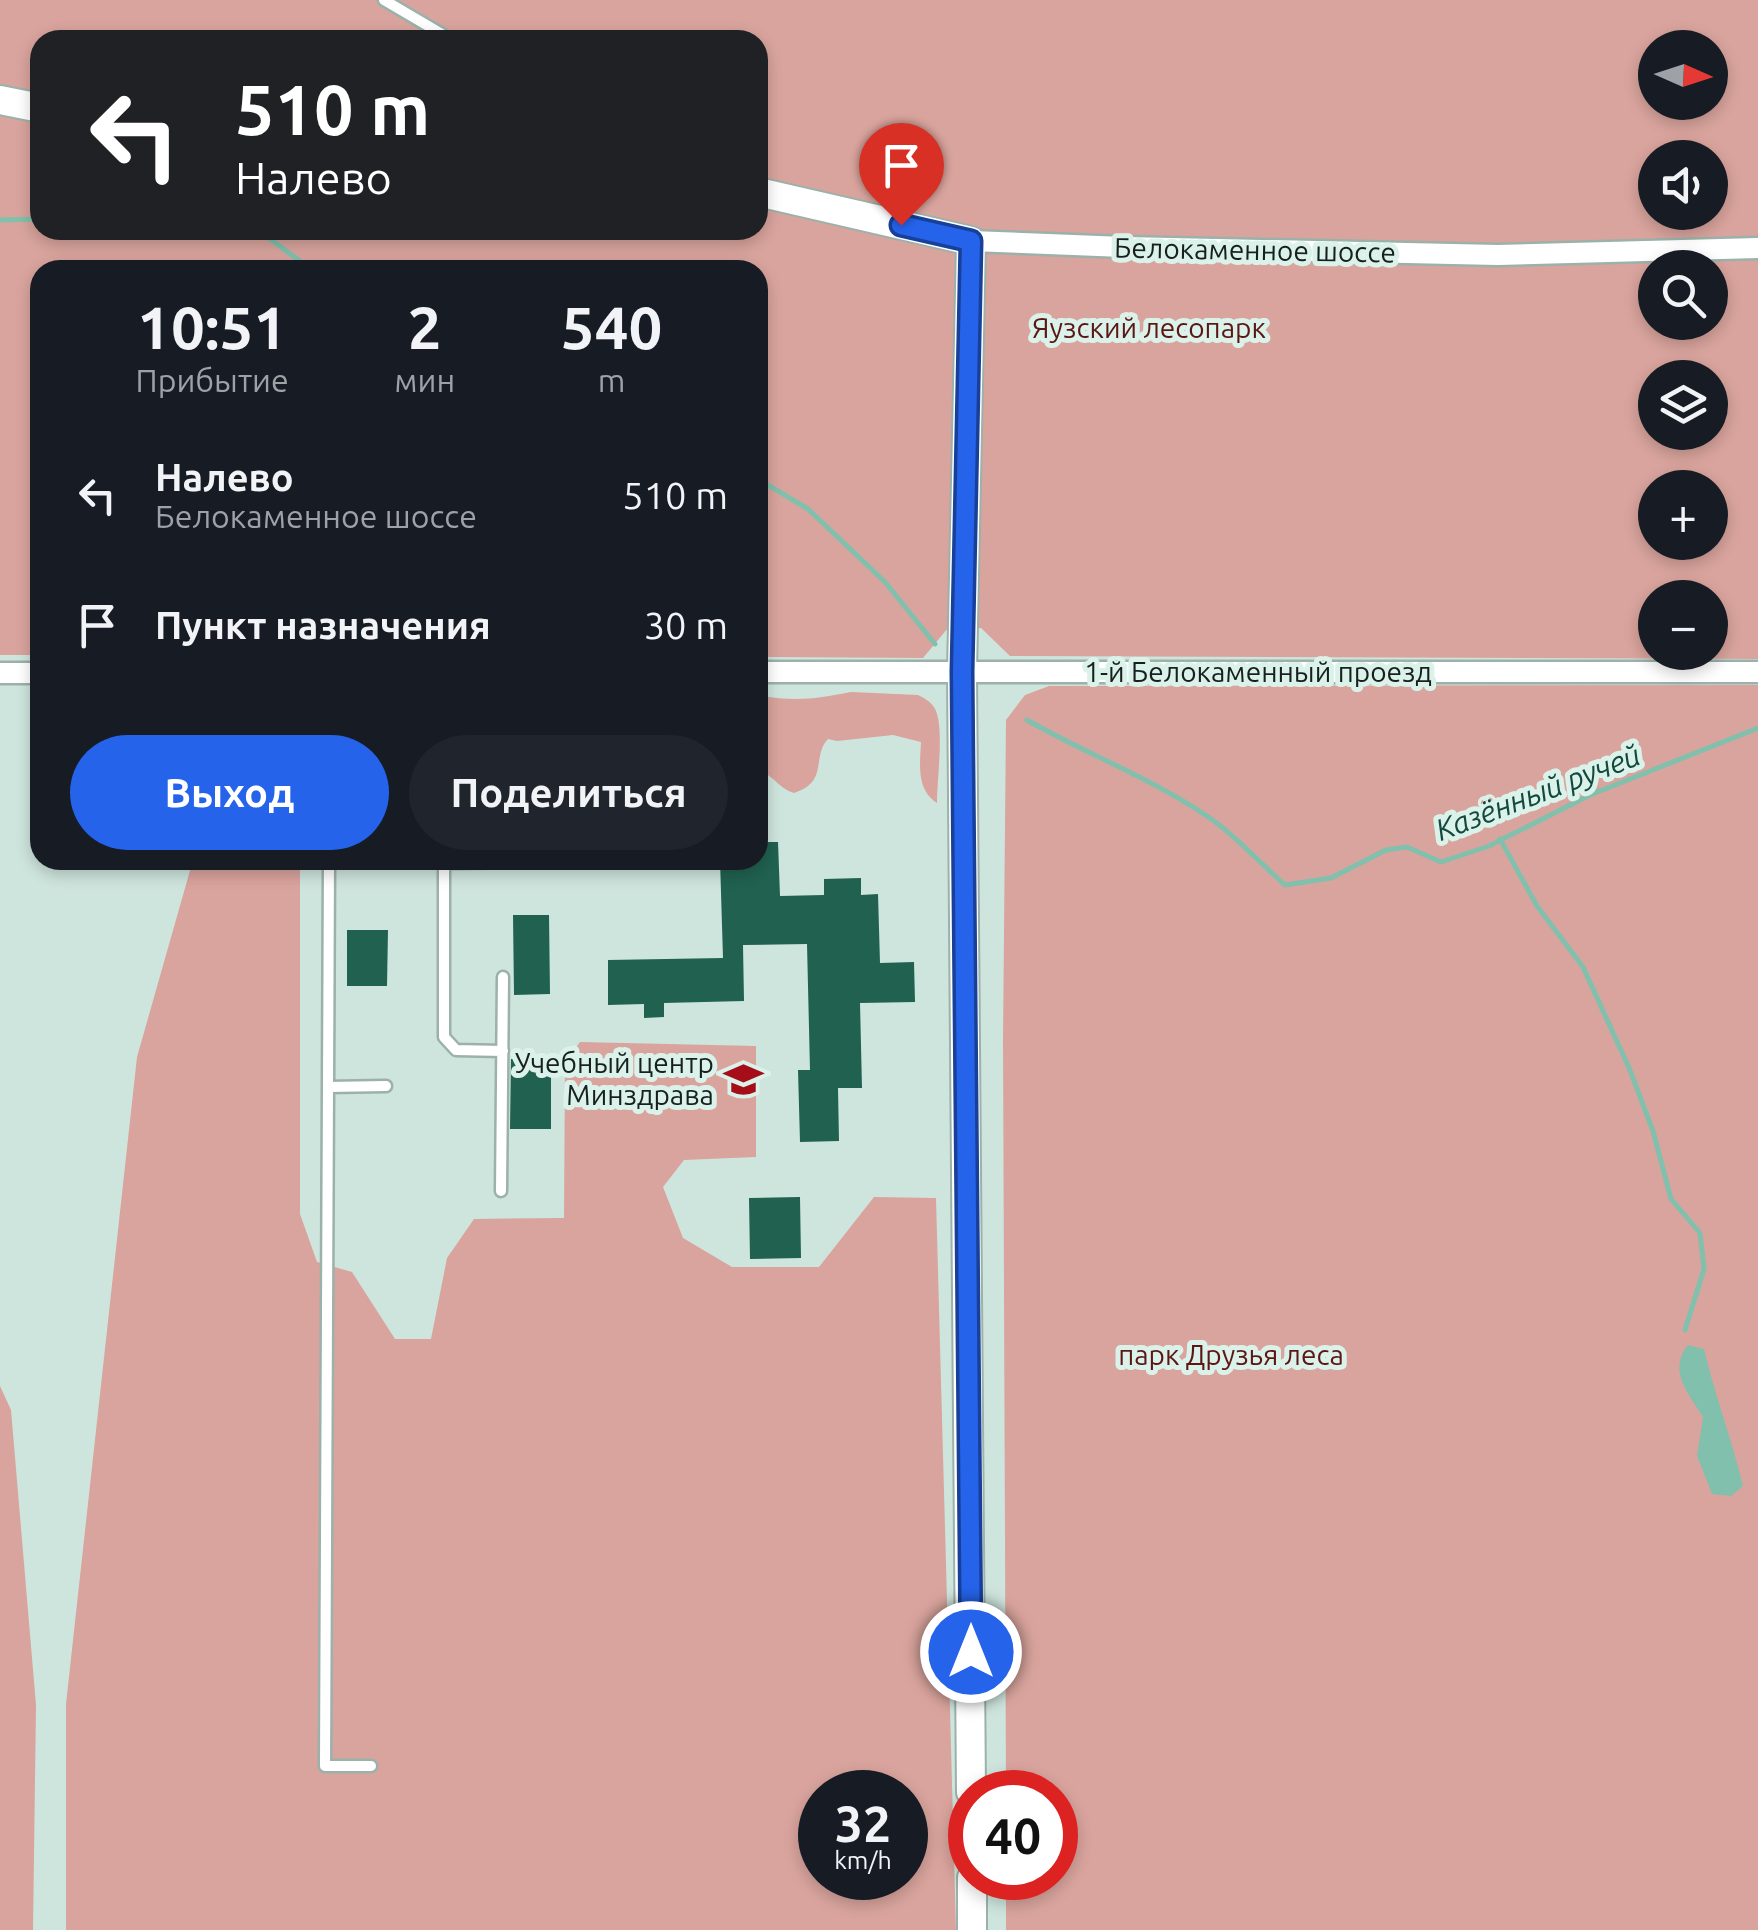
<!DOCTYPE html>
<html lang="ru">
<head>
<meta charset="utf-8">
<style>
	:root { --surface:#171b24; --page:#20242c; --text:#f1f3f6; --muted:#9ea1a6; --accent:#2563eb }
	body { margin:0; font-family:Ubuntu,sans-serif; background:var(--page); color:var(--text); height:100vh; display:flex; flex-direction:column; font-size:38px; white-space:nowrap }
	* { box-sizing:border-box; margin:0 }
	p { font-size:32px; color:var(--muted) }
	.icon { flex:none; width:55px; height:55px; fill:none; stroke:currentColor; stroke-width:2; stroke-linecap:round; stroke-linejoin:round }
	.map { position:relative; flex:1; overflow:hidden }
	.panel { position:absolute; left:30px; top:260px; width:738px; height:610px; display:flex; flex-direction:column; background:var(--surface); border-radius:30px; box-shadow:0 5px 15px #0003 }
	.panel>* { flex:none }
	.top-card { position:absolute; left:30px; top:30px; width:738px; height:210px; border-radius:30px; box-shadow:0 5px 15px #0003; background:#202124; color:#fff; overflow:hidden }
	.needle { width:65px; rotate:93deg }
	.fabs { position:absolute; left:1638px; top:30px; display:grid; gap:20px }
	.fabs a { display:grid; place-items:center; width:90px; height:90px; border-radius:50%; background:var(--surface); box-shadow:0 5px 15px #0003; font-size:50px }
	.speed { position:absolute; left:798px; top:1770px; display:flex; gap:20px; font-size:50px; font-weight:700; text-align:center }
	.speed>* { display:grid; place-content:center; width:130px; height:130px; border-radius:50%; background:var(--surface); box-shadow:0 5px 15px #0003; line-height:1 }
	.speed small { font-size:25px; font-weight:400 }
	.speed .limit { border:15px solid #d22; background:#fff; color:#111 }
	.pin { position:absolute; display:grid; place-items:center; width:85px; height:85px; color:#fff; margin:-102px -42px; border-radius:50% 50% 50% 0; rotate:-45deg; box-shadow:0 0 10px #0007 }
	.pin .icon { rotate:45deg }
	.me { position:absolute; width:110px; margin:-55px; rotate:0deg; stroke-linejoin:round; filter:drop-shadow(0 0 8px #0008) }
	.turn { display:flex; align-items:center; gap:35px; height:210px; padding:0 40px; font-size:45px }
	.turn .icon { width:130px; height:130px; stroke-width:2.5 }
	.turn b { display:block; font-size:70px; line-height:85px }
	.eta { display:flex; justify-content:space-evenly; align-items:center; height:170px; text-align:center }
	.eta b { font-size:60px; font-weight:700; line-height:70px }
	.button { display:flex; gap:20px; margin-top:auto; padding:20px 40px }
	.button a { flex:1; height:115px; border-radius:60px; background:var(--accent); color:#fff; font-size:40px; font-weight:700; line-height:115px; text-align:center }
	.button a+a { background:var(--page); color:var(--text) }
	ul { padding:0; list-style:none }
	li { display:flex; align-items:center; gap:30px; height:130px; padding:0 40px }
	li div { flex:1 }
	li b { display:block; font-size:38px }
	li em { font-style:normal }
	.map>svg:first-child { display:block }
	.green { fill:#d9a49d; fill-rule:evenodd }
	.water { fill:#80c0ac }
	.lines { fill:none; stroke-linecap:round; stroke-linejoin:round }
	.stream { stroke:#80c0ac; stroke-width:5 }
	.building { fill:#206150 }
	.lane-casing { stroke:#9bb1a9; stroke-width:15 }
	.street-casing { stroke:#9bb1a9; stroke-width:25 }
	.secondary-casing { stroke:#9bb1a9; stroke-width:32 }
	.lane { stroke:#fff; stroke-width:10 }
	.street { stroke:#fff; stroke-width:20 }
	.secondary { stroke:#fff; stroke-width:28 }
	.route-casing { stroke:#184099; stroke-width:25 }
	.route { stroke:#2563eb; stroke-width:18 }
	.labels { text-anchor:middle; stroke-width:10; stroke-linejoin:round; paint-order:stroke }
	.street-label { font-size:28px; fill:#18201d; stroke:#dbf2ea }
	.park-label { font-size:28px; fill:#5c1715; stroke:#dbf2ea }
	.poi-label { font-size:28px; fill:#18201d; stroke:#dbf2ea; text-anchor:end }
	.water-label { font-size:30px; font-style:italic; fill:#13493c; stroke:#dbf2ea }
</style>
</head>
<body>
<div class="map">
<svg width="1758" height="1930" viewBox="0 0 1758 1930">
	<rect width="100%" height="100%" fill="#cee5dd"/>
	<path class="green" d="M0,0H1758V659L1010,656L981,628H948L923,658L758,657V270H40V655H0ZM40,40H758V230H40ZM1655,48H1710V102H1655ZM1655,158H1710V212H1655ZM1655,268H1710V322H1655ZM1655,378H1710V432H1655ZM1655,488H1710V542H1655ZM1655,598H1710V652H1655Z
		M1758,685V1930H1006V1878H1055V1792H1006L1003,1040L1006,720L1025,695L1049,686Z
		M851,692L918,695C926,699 933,703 936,711C944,730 937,780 937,803C916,789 920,764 921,742L893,735L837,741L828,739C815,752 823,774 809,785C805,789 799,791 794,793C777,788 776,776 758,771V695C792,702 817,699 851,692Z
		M193,860H300V1214L317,1262L352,1272L395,1339H431L447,1258L474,1219L564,1218L565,1063L580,1042L756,1046V1157L684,1160L663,1187L683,1238L732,1267H819L874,1197L936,1198L956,1930H66V1704L137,1057ZM820,1792H905V1878H820Z
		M0,1386L11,1410L36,1705L33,1930H0Z"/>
	<path class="water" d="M1688,1345L1704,1349C1715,1396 1732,1440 1743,1486L1731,1496L1712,1494L1697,1456L1703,1417C1689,1394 1667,1371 1688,1345Z"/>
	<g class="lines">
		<path class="stream" d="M0,220L40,219
			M258,230L312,270
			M758,479L808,509L885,582L935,644
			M1027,720C1085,753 1148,777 1204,814C1233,833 1259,862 1285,885L1331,878L1386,850L1407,847L1441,862L1489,846L1590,795L1758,728
			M1500,839L1537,906L1583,967L1630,1070L1653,1131L1671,1199L1700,1233L1704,1269L1685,1330"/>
	</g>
	<path class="building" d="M758,842H778L780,896L824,895V879L861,878V895L878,894L880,963L914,962L915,1002L860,1003L862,1088H838L839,1141L800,1142L798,1070H810L807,944L743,945L744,1001L664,1003V1017L644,1018V1004L608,1005V960L723,958L720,860H758Z
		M513,915H549L550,994L514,995Z
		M347,930H388L387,986H347Z
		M511,1059H551V1129H510Z
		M800,1197L801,1258L750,1259L749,1198Z"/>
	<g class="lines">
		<defs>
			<path id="lane" d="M384,0L452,40
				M329,860L325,1766H371
				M444,860V1037L456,1050L503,1051
				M444,863L543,862L544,860
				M328,1087L386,1086
				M501,1191L503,977"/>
			<path id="street" d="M971,241L1124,247L1498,255L1758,248
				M758,672H1758
				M0,673H40"/>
			<path id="secondary" d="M0,100L40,108
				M758,192L971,241L962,672L971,1792
				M972,1878V1930"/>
		</defs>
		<use href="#lane" class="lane-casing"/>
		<use href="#street" class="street-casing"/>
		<use href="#secondary" class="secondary-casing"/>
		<use href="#lane" class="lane"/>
		<use href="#street" class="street"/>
		<use href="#secondary" class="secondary"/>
	</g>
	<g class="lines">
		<defs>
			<path id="route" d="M901,225L971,241L962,672L971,1652"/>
		</defs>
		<use href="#route" class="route-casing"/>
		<use href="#route" class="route"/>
	</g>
	<defs>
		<symbol id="university-bare" viewBox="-9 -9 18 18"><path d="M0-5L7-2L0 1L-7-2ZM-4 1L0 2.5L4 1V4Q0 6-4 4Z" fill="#a50e18" stroke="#dbf2ea" stroke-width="2.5" paint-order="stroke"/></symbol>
	</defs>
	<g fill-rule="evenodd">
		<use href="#university-bare" x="716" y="1052" width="55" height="55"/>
	</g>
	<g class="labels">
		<g class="street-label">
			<text transform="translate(1255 250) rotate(1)" y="10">Белокаменное шоссе</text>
			<text x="1258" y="682">1-й Белокаменный проезд</text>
		</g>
		<g class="park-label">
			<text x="1149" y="338">Яузский лесопарк</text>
			<text x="1231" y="1365">парк Друзья леса</text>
		</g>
		<g class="poi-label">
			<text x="714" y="1073">Учебный центр<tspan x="714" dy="32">Минздрава</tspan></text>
		</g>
		<g class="water-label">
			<text transform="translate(1538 793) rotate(-21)" y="10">Казённый ручей</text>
		</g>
	</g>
</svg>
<div class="fabs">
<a><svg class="needle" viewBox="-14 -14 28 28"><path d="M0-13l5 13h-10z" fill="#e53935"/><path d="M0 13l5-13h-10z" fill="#9ea1a6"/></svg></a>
<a><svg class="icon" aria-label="sound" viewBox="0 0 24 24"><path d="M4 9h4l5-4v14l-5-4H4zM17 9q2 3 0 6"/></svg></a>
<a><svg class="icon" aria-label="search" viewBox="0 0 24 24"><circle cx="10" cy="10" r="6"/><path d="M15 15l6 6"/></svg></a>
<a><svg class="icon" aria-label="layers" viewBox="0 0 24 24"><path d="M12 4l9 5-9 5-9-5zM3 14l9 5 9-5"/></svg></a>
<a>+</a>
<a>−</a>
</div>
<div class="speed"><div>32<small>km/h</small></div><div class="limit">40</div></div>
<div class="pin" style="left:901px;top:225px;background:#d93025"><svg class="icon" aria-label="arrive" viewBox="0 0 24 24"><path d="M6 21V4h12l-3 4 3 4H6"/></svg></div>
<svg class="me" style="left:971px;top:1652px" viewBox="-20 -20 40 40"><circle r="17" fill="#2563eb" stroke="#fff" stroke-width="3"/><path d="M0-11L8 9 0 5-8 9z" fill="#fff"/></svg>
<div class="top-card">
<div class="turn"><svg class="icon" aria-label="left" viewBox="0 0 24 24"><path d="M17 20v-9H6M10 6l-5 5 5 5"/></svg><div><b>510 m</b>Налево</div></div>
</div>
<section class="panel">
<div class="eta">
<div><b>10:51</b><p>Прибытие</p></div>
<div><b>2</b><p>мин</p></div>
<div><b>540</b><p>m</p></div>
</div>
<ul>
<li><svg class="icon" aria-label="left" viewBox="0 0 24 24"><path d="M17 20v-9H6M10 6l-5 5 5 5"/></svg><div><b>Налево</b><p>Белокаменное шоссе</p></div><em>510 m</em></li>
<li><svg class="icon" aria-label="arrive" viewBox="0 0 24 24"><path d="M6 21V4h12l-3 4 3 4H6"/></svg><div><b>Пункт назначения</b></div><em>30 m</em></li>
</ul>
<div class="button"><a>Выход</a><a>Поделиться</a></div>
</section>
</div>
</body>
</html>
